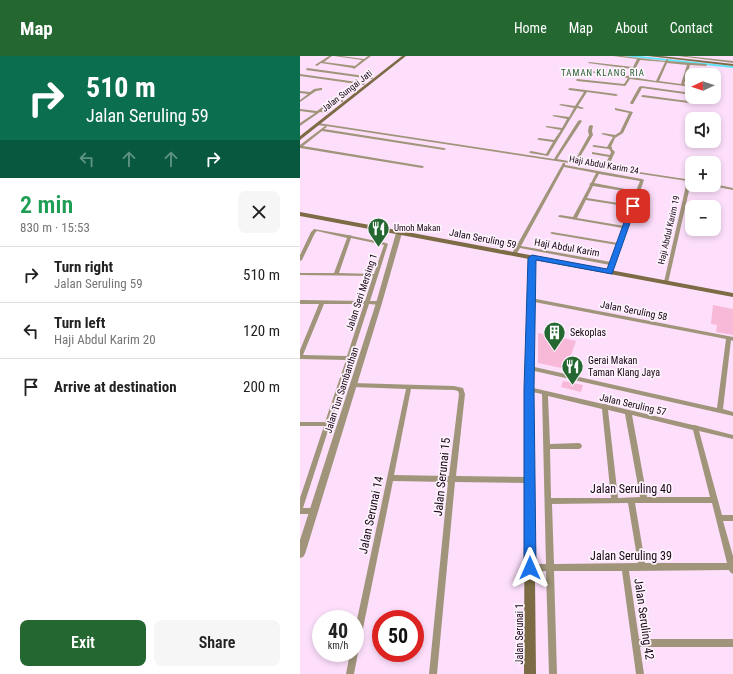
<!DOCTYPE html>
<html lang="en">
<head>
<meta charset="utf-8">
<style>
	:root { --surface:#fff; --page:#f6f6f6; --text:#222; --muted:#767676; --line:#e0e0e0; --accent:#246731 }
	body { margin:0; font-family:"Roboto Condensed",sans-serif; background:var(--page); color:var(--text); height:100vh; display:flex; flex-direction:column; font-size:15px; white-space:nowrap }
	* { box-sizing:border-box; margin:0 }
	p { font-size:13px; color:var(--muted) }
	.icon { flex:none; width:22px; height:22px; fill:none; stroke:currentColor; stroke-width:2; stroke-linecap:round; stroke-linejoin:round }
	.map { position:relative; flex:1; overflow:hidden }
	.drawer { display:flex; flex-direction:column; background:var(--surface); width:300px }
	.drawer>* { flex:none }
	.hud { background:#0b6e4f; color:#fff; overflow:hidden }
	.needle { width:26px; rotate:267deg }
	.buttons { position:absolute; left:385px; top:12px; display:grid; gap:8px }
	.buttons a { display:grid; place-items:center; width:36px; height:36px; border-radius:8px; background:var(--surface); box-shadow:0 2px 6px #0003; font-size:20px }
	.speed { position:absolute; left:12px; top:554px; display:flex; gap:8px; font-size:20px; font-weight:700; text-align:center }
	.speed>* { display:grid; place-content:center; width:52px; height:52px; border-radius:50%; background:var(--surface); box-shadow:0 2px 6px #0003; line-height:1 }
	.speed small { font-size:10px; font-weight:400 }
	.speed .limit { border:6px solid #d22; background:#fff; color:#111 }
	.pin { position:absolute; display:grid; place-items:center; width:34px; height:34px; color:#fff; margin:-17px; border-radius:8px; box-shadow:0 2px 6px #0006 }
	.me { position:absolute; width:44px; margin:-22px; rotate:0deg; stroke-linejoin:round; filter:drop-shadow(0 0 3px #0008) }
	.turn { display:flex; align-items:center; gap:14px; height:84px; padding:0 20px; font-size:18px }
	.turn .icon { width:52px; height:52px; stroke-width:2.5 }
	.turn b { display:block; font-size:28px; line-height:34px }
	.lanes { display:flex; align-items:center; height:38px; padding:0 20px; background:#0003; justify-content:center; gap:20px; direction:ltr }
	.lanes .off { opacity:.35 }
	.round { display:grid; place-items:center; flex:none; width:42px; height:42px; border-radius:8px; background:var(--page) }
	.overview { display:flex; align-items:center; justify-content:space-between; height:68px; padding:0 20px }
	h1 { font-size:24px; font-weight:600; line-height:30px; color:#1e9e55 }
	.action { display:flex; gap:8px; margin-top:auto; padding:8px 20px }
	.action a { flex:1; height:46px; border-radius:8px; background:var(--accent); color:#fff; font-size:16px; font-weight:600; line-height:46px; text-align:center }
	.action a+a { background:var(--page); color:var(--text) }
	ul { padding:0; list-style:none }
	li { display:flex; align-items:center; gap:12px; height:56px; padding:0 20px; border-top:1px solid var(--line) }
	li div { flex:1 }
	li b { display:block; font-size:15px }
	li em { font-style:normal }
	header { display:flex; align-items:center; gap:24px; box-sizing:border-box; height:56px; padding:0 20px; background:var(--accent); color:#fff }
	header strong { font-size:19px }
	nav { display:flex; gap:22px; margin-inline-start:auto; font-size:14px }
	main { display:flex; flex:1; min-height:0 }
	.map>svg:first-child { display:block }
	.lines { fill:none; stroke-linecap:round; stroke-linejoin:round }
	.river { fill:#5be5f8; fill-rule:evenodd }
	.building { fill:#f8b8d8 }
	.minor { fill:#a0957b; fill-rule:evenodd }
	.tertiary { fill:#a0957b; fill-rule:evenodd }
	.secondary { fill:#7c6b45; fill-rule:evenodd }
	.route { fill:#1a73e8; stroke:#114b97 }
	.labels { text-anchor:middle; stroke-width:3.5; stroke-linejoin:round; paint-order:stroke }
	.far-neighbourhood-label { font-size:9px; letter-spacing:1px; fill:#215e2d; stroke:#fef3fd }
	.far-street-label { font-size:9px; fill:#160515; stroke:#fef3fd }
	.far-poi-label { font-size:9px; fill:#160515; stroke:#fef3fd; text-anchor:start }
	.street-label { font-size:10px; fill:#160515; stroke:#fef3fd }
	.poi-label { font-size:10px; fill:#160515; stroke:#fef3fd; text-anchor:start }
	.near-street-label { font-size:12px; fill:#160515; stroke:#fef3fd }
</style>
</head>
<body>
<header>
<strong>Map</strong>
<nav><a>Home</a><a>Map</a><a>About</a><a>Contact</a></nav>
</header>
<main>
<section class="drawer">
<div class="hud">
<div class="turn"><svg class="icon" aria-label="right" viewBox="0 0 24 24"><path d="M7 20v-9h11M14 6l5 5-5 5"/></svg><div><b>510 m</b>Jalan Seruling 59</div></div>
<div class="lanes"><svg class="icon off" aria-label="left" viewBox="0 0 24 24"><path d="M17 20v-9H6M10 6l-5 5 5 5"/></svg><svg class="icon off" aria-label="ahead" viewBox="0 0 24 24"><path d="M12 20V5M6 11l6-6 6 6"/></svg><svg class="icon off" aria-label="ahead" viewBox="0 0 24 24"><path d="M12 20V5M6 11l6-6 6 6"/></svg><svg class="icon" aria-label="right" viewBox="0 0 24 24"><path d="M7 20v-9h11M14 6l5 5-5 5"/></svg></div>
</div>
<div class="overview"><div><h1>2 min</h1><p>830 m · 15:53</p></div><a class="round"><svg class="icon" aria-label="close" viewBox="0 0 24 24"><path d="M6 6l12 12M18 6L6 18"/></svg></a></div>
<ul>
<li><svg class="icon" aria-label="right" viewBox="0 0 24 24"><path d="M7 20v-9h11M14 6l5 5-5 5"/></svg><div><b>Turn right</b><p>Jalan Seruling 59</p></div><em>510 m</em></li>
<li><svg class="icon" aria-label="left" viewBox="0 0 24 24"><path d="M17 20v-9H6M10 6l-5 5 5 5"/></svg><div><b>Turn left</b><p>Haji Abdul Karim 20</p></div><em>120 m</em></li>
<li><svg class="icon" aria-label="arrive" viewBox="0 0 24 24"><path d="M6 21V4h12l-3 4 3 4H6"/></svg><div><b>Arrive at destination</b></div><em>200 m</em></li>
</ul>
<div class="action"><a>Exit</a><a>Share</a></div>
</section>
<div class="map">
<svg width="433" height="618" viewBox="0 0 433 618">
	<rect width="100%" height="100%" fill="#fddffc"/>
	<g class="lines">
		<path class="river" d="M324,0H339L433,10V12Z"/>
	</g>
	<path class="building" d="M413,249L433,253V279L416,276L417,269L411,268Z
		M238,277L276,285L266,313L238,307Z
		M263,325L283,329L281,336L261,331Z"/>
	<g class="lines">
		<path class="minor" d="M29,0H32L24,6L55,10L62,4L34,0H41L64,3L68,0H71L54,13L53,12L21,7L17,10L15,9Z
			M313,0H322L365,5L367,3L368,4V5L406,8L407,9L406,10L390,9L384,28L392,29V31L330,23L326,29L325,30L277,25L276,24L277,23L324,28L328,22L282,15L283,14L328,20L332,13L288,7L289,6L333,11L337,3ZM340,4L365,6L356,25L331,21ZM367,7L387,9L381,28L359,25Z
			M378,0H386L433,5V7Z
			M7,12L72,21L73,22L72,23L6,14Z
			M0,18L64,27L65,28L64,29L0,20Z
			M341,30L392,37V39L342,32L333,48H331L330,47L339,31Z
			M21,32H22V34L16,35L0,46V44L8,38L0,37V35L10,36L14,33Z
			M270,32L316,38L318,39L316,40L287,36L278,50L284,52L282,53L277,52L248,100L230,97L229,96L231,95L246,98L253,86L239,84L237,83L239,82L254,84L261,74L245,71L247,70L262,72L267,63L252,60L254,59L269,61L274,52L259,49L261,48L275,50L284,36L269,34L268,33Z
			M41,35L44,38L37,43L43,44V46L35,45L22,54L28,55V57L20,56L0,70V67L15,57L0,55V53L17,55L40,38L39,36Z
			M343,39L388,45L391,40L394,41L390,47H389L342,41L341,40Z
			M315,52L333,56L323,77L315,82L311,91H312V93L315,96L309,109L306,111L392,124V126H391L368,227H364V226L387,125L26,70L27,71L24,73L144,92L146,93L144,94L22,75L3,90L123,110L124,111L122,112L0,92V89L25,70L17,69L16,68L18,67L254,103L278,65L280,64L282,65L257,103L274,106L289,79L288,75L289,70L291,69L293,70L292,75L293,79L277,106L301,110L305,108L309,101L292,98V96L310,99L311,96L309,93L294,91L292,90L294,89L307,91L313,81L301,78L303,77L315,79L320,76L329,57L315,54Z
			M263,107H265V109L342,123L344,124L312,217H310L308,216L310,209L220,192L216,199H212V198L215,191L194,187L192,186L194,185L217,189ZM264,111L296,117L291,127L289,128L290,129L273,161L260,159L258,160L259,161L323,172L318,187L252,176L250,177L252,178L317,189L311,206L221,190ZM299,118L340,125L336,135L294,127ZM293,130L336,137L331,149L287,142ZM286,144L331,151L324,170L277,162Z
			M414,128L433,132V134L412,130L410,129H414Z
			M14,173L48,179H50L52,180L86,187L88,188L70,245H79L81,247L79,249L69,248L3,452H13L15,453L16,455L15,457L13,458H0V442L24,370H0V366H25L46,304L0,303V294L19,248H0V244L65,245L73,220L0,219V217H34L47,182L17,175L15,177L2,204L0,205V199L11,176ZM51,182L84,189L74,218L39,217ZM24,248H64L47,300L3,299Z
			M231,242L433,281V285L431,284L423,353L433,356V360L230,314L227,312L230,310L417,352L426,283L229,245V244Z
			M53,327L154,330L163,332L165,338L156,420L229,421L231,422L232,424L231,426L229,427L155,426L137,618H129L148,426L93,425L59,592L57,595L58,597L54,618H46L50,597H55V573L106,333L53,331L51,330L50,329L51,328ZM111,333L154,334L158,335L159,338L149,420L94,419Z
			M227,331H229L303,348H305L308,349L393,369H395L398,370L433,379V383L399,375L422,459H433V465H423L433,500V518L430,516L429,514L329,515L339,583H433V591H340L344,618H336L322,515H254L257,618H249L246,515L230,516L227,514L226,512L227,510L230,508H246L242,338L227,335L226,333ZM248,340L302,353L311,442H251L250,393H279L281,392L282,390L281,388L279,387L250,388ZM308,354L325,358L340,441L318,442ZM332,359L393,374L410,441H347ZM328,447L338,507L254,508L252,448ZM335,447H412L427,507H345Z"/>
		<path class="tertiary" d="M99,175L102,177L82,247L5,498L3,501L0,502V484L76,247L96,177Z"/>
		<path class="secondary" d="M102,0H106L0,84V80Z
			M348,0H361L433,8V10Z
			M0,156L433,237V241L235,204L233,333L236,618H224L225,333L229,203L0,160Z"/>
	</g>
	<path class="route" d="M333,148L336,150L312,218L236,204L234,333L236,512L234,516L230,517L225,516L224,512V333L228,202L232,199L307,213L330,150Z"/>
	<defs>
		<symbol id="restaurant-pin" viewBox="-11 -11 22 30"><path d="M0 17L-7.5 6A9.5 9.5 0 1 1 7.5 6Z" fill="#246731" stroke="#fef3fd"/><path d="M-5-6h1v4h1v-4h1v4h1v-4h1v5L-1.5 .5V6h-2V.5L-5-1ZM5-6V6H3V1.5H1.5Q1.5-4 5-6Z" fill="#fff"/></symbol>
		<symbol id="building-pin" viewBox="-11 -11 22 30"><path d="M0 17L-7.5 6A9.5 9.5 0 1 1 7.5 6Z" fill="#246731" stroke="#fef3fd"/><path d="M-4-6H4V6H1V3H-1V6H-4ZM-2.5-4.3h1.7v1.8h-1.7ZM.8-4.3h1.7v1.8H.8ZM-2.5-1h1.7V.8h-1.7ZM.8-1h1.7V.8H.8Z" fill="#fff"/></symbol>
	</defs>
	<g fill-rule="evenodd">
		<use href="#restaurant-pin" x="66" y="160" width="25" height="34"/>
		<use href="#building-pin" x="242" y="264" width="25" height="34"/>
		<use href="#restaurant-pin" x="260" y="298" width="25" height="34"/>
	</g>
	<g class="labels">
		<g class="far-neighbourhood-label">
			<text x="303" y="20">TAMAN KLANG RIA</text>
		</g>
		<g class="far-street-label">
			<text transform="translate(47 35) rotate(-38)" y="3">Jalan Sungai Jati</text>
			<text transform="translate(304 109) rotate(10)" y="3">Haji Abdul Karim 24</text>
			<text transform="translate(369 174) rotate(-77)" y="3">Haji Abdul Karim 19</text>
		</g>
		<g class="far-poi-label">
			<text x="94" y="175">Umoh Makan</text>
		</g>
		<g class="street-label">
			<text transform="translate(183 182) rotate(11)" y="4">Jalan Seruling 59</text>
			<text transform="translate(267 191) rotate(10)" y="4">Haji Abdul Karim</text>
			<text transform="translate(61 236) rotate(-72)" y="4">Jalan Seri Mersing 1</text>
			<text transform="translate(334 254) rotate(11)" y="4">Jalan Seruling 58</text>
			<text transform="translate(41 334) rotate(-72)" y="4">Jalan Tun Sambanthan</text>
			<text transform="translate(333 348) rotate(13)" y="4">Jalan Seruling 57</text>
			<text transform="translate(219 578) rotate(-90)" y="4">Jalan Serunai 1</text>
		</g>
		<g class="poi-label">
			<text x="270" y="280">Sekoplas</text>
			<text x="288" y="308">Gerai Makan<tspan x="288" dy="12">Taman Klang Jaya</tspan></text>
		</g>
		<g class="near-street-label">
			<text transform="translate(142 421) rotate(-84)" y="4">Jalan Serunai 15</text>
			<text x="331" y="437">Jalan Seruling 40</text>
			<text transform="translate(71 459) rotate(-78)" y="4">Jalan Serunai 14</text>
			<text x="331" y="504">Jalan Seruling 39</text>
			<text transform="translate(344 563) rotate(82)" y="4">Jalan Seruling 42</text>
		</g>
	</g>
</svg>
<div class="buttons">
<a><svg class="needle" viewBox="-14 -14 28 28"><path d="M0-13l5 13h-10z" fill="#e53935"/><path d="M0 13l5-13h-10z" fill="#767676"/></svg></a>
<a><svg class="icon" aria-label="sound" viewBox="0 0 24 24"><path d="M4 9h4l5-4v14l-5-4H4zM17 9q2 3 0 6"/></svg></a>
<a>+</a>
<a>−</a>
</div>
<div class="speed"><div>40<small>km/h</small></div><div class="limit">50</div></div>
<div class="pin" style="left:333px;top:150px;background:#d93025"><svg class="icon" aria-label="arrive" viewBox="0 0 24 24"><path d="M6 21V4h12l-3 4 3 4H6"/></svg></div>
<svg class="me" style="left:230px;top:512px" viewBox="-20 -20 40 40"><path d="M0-17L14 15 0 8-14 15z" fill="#1a73e8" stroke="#fff" stroke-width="4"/></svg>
</div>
</main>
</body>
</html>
